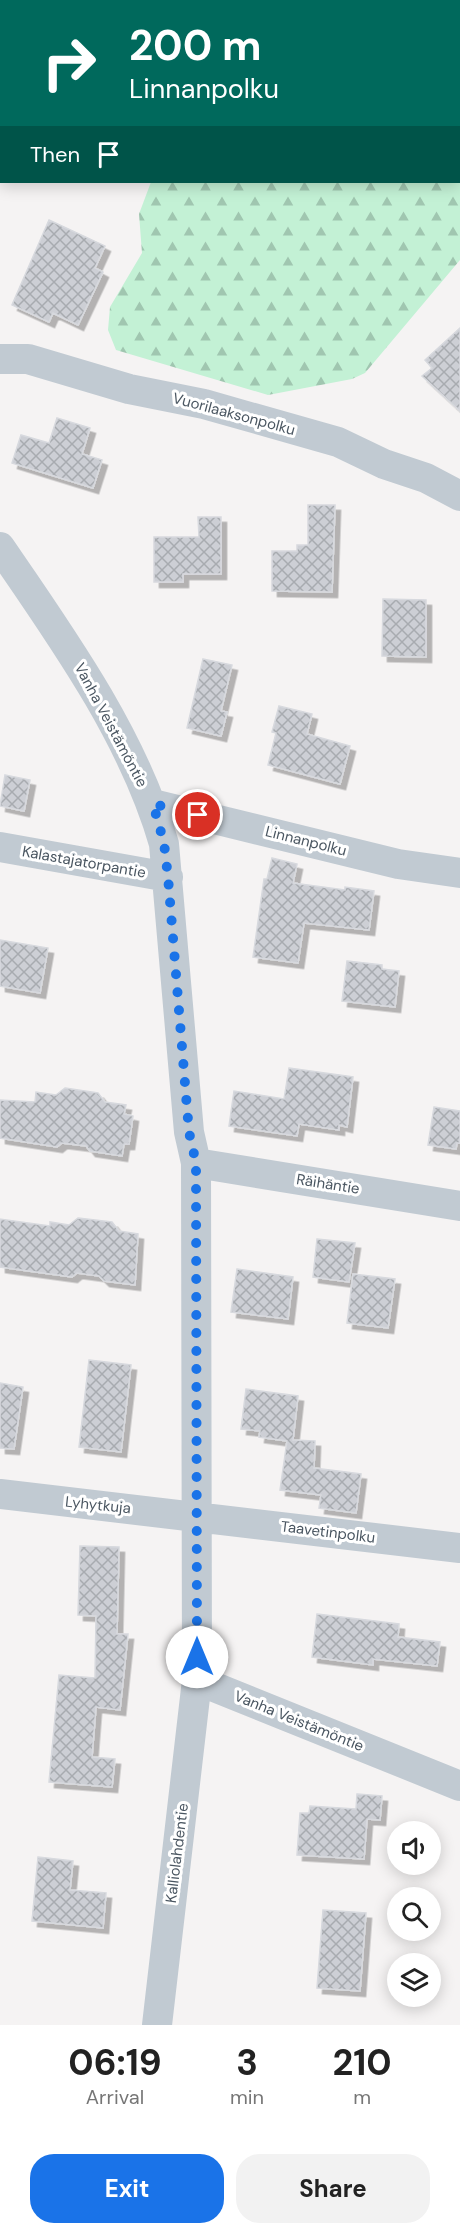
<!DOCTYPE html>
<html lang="en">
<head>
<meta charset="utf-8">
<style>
	:root { --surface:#fff; --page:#f2f2f2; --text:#222; --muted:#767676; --accent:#1a73e8 }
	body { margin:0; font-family:"DM Sans",sans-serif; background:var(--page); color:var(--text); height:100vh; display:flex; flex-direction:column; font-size:22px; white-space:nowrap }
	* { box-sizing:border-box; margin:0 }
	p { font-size:20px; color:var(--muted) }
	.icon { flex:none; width:33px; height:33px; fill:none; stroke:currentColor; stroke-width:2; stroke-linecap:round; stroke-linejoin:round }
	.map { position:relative; height:2025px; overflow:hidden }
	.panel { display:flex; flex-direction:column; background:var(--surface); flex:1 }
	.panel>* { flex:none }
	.banner { position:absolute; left:0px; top:0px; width:460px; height:183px; box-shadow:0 3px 15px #0003; background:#00695c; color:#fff; overflow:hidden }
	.controls { position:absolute; left:387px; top:1821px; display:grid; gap:12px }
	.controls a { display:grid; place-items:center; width:54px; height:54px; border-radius:50%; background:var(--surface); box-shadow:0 3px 15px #0003; font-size:30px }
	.pin { position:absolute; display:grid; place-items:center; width:51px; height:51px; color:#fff; margin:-26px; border:3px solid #fff; border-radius:50%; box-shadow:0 2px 6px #0007 }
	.me { position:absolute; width:66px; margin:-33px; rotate:0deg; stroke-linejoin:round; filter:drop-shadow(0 0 4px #0008) }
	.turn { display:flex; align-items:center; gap:21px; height:126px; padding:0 30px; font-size:27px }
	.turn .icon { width:78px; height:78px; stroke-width:2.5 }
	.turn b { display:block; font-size:42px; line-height:51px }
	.then { display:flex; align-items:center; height:57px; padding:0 30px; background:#0003; gap:12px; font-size:22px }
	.eta { display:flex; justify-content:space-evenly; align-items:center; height:102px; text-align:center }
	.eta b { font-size:36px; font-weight:700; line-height:42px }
	.action { display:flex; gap:12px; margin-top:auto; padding:12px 30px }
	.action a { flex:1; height:69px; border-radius:24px; background:var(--accent); color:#fff; font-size:24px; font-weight:700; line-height:69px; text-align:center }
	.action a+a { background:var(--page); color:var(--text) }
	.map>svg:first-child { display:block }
	.forest { fill:url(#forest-firs) }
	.building { fill:url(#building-cross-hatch); stroke:#d7d9de; stroke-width:1.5; filter:url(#shadow) }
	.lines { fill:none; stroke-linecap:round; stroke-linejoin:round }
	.street { stroke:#c1cad2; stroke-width:30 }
	.route { stroke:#1a73e8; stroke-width:10; stroke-dasharray:0 18 }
	.labels { text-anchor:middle; stroke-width:6; stroke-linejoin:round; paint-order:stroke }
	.street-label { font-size:15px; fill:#4a5661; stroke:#fff }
</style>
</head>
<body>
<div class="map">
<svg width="460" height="2025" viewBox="0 0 460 2025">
	<defs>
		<pattern id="forest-firs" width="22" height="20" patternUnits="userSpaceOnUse" patternTransform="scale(1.5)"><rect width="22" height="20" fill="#c3f1d5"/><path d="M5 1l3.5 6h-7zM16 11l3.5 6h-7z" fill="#a0c6b0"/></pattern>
		<pattern id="building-cross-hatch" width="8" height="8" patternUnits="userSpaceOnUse" patternTransform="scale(1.5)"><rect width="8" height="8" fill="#cdcfd5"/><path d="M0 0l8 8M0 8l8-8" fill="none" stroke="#a8abb0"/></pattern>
		<filter id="shadow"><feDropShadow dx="5.5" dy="5.5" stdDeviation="0" flood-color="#0004"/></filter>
	</defs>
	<rect width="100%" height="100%" fill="#f5f3f3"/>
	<path class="forest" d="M110,0H460V260L365,373L352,379L268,395L116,350L108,330L110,307L142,253L139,214L151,182H459V2Z"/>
	<path class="building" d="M49,220L105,246L95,268L103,272L78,325L53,313L49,322L12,305Z
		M460,328V411L422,376L432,368L425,360Z
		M57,418L90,428L82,454L102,460L93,488L12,463L21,435L49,443Z
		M308,505H335L332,592L272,591V551H297V545H308Z
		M198,517H221V574H183V582H154V537H199Z
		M383,599L426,600V657L382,656Z
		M203,659L232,665L221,711L227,712L221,736L187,728Z
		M279,706L312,714L307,734L350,746L340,784L268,765L276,733L272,732Z
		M5,775L30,780L24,811L0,806Z
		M272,858L297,864L293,883L345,890V887L374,891L369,930L304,923L298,963L253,957L264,879H267Z
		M0,940L48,948L40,993L0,986Z
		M347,961L382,965V969L399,971L395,1007L342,1001Z
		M289,1068L353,1077L347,1127L339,1125V1130L299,1124L297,1136L229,1126L234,1091L284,1099Z
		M65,1088L98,1093L105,1102L126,1105L124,1114L133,1116L129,1144H124L122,1156L90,1151L86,1146L62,1143L57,1147L0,1138V1100L35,1102L36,1092L56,1095Z
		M434,1107L460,1111V1143H457L456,1149L428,1145Z
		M78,1218L112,1222L119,1231L138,1234L135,1285L104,1281L99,1276L77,1273L72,1277L0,1267V1219L50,1226V1222L69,1225Z
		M317,1239L355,1243L349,1282L313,1277Z
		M237,1269L293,1277L288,1319L231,1312Z
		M353,1274L395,1279L388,1328L347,1323Z
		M89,1360L131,1365L121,1452L79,1447Z
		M0,1383L23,1387L14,1449L0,1448Z
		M246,1389L298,1396L293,1440L315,1441L314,1468L361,1474L356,1513L319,1508L321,1495L280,1490L287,1441L259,1437L260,1431L241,1429Z
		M80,1546L119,1547L117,1634H128L120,1710L96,1707L92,1757L115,1759L112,1787L49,1782L59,1675L95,1678L96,1616L78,1615Z
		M317,1614L399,1624L398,1637L440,1642L437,1666L373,1659V1665L312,1657Z
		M357,1794L382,1796L380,1820L367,1819L364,1859L297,1855L300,1813H309L310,1806L356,1809Z
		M38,1857L73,1861L70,1890L106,1893L103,1928L32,1921Z
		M323,1910L366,1913L360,1991L317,1988Z"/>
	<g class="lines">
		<path class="street" d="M0,359H28L129,389L204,404L338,442L384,464L426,478L460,496
			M0,547C62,637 134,738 164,844L189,1132L196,1163L197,1680L460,1786
			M153,804L398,864L460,873
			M0,847L168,877
			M196,1163L460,1206
			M0,1494L460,1548
			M157,2025L197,1680"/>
	</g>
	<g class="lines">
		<path class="route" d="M197,1657L196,1163L189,1132L168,877L164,843L153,804L198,815"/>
	</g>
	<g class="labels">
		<g class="street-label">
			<text transform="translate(234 414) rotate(15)" y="5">Vuorilaaksonpolku</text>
			<text transform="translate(111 725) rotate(62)" y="5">Vanha Veistämöntie</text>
			<text transform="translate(306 841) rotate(14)" y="5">Linnanpolku</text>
			<text transform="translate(84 862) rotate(10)" y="5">Kalastajatorpantie</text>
			<text transform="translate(328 1184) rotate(9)" y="5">Räihäntie</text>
			<text transform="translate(98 1505) rotate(6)" y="5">Lyhytkuja</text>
			<text transform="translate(328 1532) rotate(7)" y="5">Taavetinpolku</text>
			<text transform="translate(299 1721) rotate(22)" y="5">Vanha Veistämöntie</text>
			<text transform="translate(177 1853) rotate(-83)" y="5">Kalliolahdentie</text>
		</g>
	</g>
</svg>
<div class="controls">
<a><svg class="icon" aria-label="sound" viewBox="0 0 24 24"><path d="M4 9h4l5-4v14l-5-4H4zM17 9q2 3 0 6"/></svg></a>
<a><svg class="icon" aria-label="search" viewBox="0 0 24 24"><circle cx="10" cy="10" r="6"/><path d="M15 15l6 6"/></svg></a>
<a><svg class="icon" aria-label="layers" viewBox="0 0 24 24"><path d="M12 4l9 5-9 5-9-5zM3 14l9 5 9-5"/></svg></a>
</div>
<div class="pin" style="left:198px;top:815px;background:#d93025"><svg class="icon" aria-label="arrive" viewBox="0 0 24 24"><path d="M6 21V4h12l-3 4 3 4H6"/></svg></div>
<svg class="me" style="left:197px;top:1657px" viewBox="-20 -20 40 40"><circle r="19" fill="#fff"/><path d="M0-13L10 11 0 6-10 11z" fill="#1a73e8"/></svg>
<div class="banner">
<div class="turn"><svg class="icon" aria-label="right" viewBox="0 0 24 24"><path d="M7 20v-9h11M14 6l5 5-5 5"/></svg><div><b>200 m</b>Linnanpolku</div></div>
<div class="then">Then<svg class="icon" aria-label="arrive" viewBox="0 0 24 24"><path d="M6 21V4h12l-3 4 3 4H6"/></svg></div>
</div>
</div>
<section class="panel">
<div class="eta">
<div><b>06:19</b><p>Arrival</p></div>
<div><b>3</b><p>min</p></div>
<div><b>210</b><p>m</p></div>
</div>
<div class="action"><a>Exit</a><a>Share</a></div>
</section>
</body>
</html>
